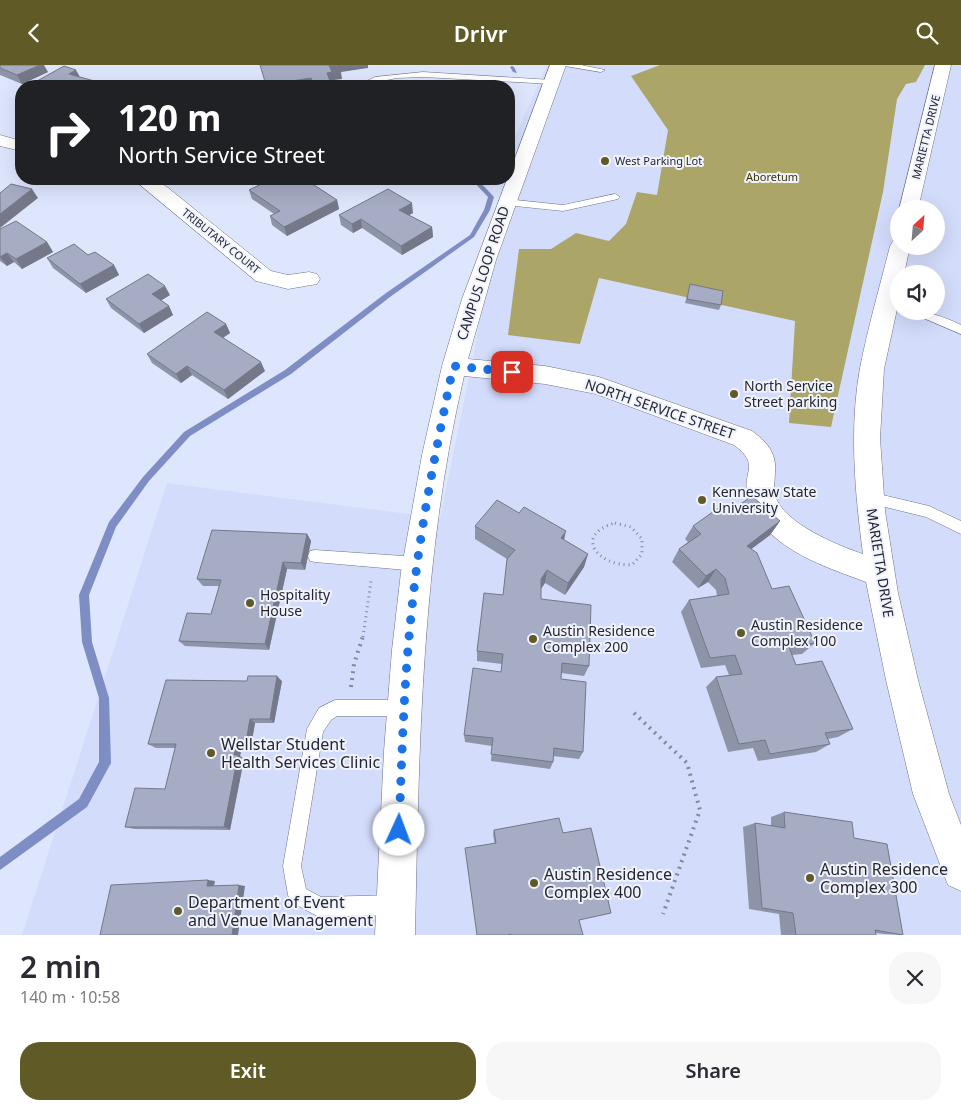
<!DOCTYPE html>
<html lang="en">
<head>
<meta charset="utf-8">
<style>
	:root { --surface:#fff; --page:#f7f7f7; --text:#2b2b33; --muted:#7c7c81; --accent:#5f5a26 }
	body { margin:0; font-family:"Noto Sans",sans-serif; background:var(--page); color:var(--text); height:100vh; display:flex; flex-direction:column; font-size:19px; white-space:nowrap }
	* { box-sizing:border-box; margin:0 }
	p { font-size:16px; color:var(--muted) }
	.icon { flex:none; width:28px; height:28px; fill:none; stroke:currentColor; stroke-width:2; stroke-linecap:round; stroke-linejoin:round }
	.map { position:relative; height:870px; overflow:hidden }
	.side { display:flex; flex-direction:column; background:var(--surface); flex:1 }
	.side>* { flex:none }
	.banner { position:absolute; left:15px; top:15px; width:500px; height:105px; border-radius:20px; box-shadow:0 5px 20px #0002; background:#202124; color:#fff; overflow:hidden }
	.needle { width:32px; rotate:26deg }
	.controls { position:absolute; left:890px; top:135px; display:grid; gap:10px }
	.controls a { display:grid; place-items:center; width:55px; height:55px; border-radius:50%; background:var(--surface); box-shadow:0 5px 20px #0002; font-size:25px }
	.pin { position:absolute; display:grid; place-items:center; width:42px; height:42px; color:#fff; margin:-21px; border-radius:10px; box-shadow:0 2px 8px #0006 }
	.me { position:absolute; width:55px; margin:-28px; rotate:2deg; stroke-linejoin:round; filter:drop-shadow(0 0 4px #0008) }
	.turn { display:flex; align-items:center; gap:18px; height:105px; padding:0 20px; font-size:22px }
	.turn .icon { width:65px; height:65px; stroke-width:2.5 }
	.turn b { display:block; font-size:35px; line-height:42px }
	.round { display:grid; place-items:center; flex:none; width:52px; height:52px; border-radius:20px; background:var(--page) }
	.summary { display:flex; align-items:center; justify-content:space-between; height:85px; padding:0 20px }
	h1 { font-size:30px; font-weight:600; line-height:38px }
	.action { display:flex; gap:10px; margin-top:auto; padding:10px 20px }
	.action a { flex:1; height:58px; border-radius:20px; background:var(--accent); color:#fff; font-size:20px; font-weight:600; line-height:58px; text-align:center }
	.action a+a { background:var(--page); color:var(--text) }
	header { display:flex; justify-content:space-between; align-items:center; height:65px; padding:0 20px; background:var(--accent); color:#fff; font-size:22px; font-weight:600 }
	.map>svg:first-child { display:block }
	.built { fill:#d3dcfb; fill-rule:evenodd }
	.forest { fill:#aba567 }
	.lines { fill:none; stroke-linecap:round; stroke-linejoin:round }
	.stream { fill:#7e8dc3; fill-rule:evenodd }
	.lane-casing { stroke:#6d7489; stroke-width:1 }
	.street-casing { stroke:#6d7489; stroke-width:1 }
	.path-far1 { stroke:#84899a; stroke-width:3; stroke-dasharray:1 4; stroke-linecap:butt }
	.path { stroke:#84899a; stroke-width:4; stroke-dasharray:2 5; stroke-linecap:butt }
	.lane { fill:#fff; fill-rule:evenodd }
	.street { fill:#fff; fill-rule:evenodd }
	.wall { fill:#8e94a8 }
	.shaded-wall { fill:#747888 }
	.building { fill:#a5acc3; stroke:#747888 }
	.route { stroke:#1a73e8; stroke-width:9; stroke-dasharray:0 16.2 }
	.poi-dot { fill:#5f5a26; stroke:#f0f3fd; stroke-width:2 }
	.labels { text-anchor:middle; stroke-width:4; stroke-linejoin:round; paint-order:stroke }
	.far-street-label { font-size:11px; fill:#252730; stroke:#f0f3fd }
	.far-poi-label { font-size:11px; fill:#252730; stroke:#f0f3fd; text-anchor:start }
	.far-park-label { font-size:11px; fill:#373200; stroke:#f0f3fd }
	.street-label { font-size:14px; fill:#252730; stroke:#f0f3fd }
	.poi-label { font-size:14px; fill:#252730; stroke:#f0f3fd; text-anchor:start }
	.near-poi-label { font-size:16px; fill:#252730; stroke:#f0f3fd; text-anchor:start }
</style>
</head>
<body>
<header><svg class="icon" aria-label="back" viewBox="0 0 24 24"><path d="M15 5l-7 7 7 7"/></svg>Drivr<svg class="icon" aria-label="search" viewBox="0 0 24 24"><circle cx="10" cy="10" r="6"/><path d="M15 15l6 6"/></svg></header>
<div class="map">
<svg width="961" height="870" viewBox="0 0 961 870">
	<rect width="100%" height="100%" fill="#dee6fe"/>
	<path class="built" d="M547,0H961V870H22L167,418L440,453L474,288L503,114H509V85ZM899,144H936V181H899ZM899,209H936V246H899Z"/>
	<path class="forest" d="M660,0H925L916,17L906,19L897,34L883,127L831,362L789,358L795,256L599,213L580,279L508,270L519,184H551L576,168L609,176L626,159L637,127L657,130L668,65L631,11Z"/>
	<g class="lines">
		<path class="stream" d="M512,1L514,2L517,8L513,7L510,2Z
			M471,114H477L494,132L490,145L474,172L390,232L291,309L190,371L149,416L116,462L89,530L92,577L109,633L111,698L87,742L0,805V792L79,734L99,697V633L82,577L79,530L109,457L143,412L184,367L285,305L386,228L470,170L484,145L488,132Z"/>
		<defs>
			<path id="lane" d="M559,0H581L605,5L601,7Z
				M423,7L552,15L556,17L552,19L423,12L397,13L377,17L367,21H357L375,12Z
				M615,129L620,132L618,134L563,146L506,140L501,137L506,134L563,140Z
				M907,246C926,246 943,251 961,260V269Z
				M870,427L929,441L961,456V469L926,452L865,437L863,433L865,429Z
				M315,485L418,492L423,494L425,499L423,504L418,506L315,497L310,496L308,491L310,486Z
				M335,635H404L410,637L412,643L410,649L404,651H337L331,655L323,667L301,801L306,824L321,832L395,830L402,833L405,840L402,847L395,850L319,852L291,837L288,830L283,801L307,664L319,643Z"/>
			<path id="street" d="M550,0H566L496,195L468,294L545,301L599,312L752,366C766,376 777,388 775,407C775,415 773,423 775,430C782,458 839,481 863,489C855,428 849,364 860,303C868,262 880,221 890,181L893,176L899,175V181H910L904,209H899V235L884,304L880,373L885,446L898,528L918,615L949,729L961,760V826L948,820L913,729L886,615L866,517C823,501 762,482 748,432C741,406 762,401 734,380L596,329L545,319L464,311C421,495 419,682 415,870H375L384,686L392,585L401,507L422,390L442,301L462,234Z
				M935,0H951L918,144L899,145Z
				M0,70L21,76V86L0,81Z
				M133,114H154L167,122L271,206L288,210L309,207L317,209L320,214L317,219L288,224L256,216Z"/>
		</defs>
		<use href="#lane" class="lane-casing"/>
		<use href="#street" class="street-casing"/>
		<path class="path-far1" d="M615,458L631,462L642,474V489L632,500C597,501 573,470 615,458Z
			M363,572L371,516"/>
		<path class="path" d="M351,622L354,599L363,571
			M634,648L687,698L700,745L663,849"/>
		<use href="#lane" class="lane"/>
		<use href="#street" class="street"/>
	</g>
	<path class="wall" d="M0,0L48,7L22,19L0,10Z
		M293,115L337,135L339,144L287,171L272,160L270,151L274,149L252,134L249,125Z
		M413,148L408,150L432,162L433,172L402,190L362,163L353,168L341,160L339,150Z
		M0,164L47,177L53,187L22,204L14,197L7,201L0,196Z
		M88,190L114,200L119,210L86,228L53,203L47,193Z
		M690,219L721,240L719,245L685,238Z
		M170,230L161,235L169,241L173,250L144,268L111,243L106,234Z
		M226,259L230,268L223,273L265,306L228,334L192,310L181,318L152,298L147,289Z
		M732,445L780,456L770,470L751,484L772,524L815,578L802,589L792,590L796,600L853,664L838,672L828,674L830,679L816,687L758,696L753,683L728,687L706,622L716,612L729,610L725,600L701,603L681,547L689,535L717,531L716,525L708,517L698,523L672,497L679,484L688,477L685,474L693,461Z
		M475,461L564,475L588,489L584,502L565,530L545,518L541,523V534L589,601L584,611L561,608V614L583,687L579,694L553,691V697L550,704L491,696L492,681L465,677L464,670L501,607L502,599L477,596V586L503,530L507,494L475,474Z
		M307,469L311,476L305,505L287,504L269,585L185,581L179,576L211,549L219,521H203L197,514Z
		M247,616H282L274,658H255L251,681H242L240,691L244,694L230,765L134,764L125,762L165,724L175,683H156L148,679Z
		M784,747L854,773L903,870L883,869L876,868V870H781L779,849L749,844L743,762L755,758L771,761V752Z
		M494,765L579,855L583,870H510L493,769Z"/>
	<path class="shaded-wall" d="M40,0H44L48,7L22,19L17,10Z
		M329,0H368V3L341,7L342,14L334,15L335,21H329L327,8Z
		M76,5L81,14L69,9Z
		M311,13L313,21H266V20Z
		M98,17L100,21H91Z
		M32,124L38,133L0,163V149Z
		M337,135L339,144L287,171L284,162Z
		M412,138L413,148L400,155L399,145Z
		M361,154L362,163L353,168L352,159Z
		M432,162L433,172L402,190L401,181Z
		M47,177L53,187L22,204L16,194Z
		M7,188L14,197L7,201L0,192Z
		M114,200L119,210L86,228L80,219Z
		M165,221L170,230L157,238L152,229Z
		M169,241L173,250L144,268L139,259Z
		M226,259L230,268L218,276L214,267Z
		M261,297L265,306L228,334L224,325Z
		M187,301L192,310L181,318L176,309Z
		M780,456L770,470L738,494L747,481Z
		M566,466L563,480L561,473Z
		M307,469L311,476L305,505L301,498Z
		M588,489L584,502L565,530L568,518Z
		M283,497L287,504L269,585L265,579Z
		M716,504L708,517L698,523L706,511Z
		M547,505L545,518L539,527L541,514Z
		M277,611L282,616L274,658L270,654Z
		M250,654L255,658L251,681L246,677Z
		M237,677L242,681L240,691L244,694L230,765L224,762L234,690Z
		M208,815L215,816L214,821H207Z
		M239,820L245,821L238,870H232Z"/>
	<path class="building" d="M0,0H40L17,10L0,3Z
		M260,0H329L332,7L327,8L332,21H314L311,13L266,20Z
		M64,1L76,5L69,9L98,17L91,21H28Z
		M272,114H290L293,115L295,114H305L337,135L284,162L270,151L280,146L249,125Z
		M11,119L32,124L0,149V128Z
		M388,124L412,138L399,145L432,162L401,181L361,154L352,159L339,150Z
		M16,156L47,177L16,194L7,188L0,192V164Z
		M74,179L88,190L95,187L114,200L80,219L47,193Z
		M148,209L165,221L152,229L169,241L139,259L106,234Z
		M690,219L723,226L721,240L687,234Z
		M207,247L226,259L214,267L261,297L224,325L187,301L176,309L147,289Z
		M752,431L780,456L747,481L757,488L772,524L789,521L815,578L789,582L796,600L822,596L853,664L825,668L830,679L770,689L765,675L739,679L716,612L742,609L735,590L710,593L689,535L729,529L725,513L716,504L706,511L679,484L701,469L693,461L724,439L732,445Z
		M497,435L519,448L524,442L566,466L561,473L588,489L568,518L547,505L541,514V534L591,540L589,601L562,598L561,614L586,617L583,687L554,683L553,697L491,689L493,673L464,670L473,603L501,607L503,589L477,586L484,528L503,530L507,494L515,485L475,461Z
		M212,465L307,469L301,498L283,497L265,579L179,576L187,548L211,549L221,515L197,514Z
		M248,611H277L270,654H250L246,677H237L234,690H238L224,762H125L135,723L165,724L176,679H148L166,615L247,616Z
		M784,747L852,757L854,773L887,779L903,870L875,865L876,870H796L793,848L762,843L755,758L785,763Z
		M559,753L563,768L591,763L611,848L579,855L583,870H511V869L507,870H477L465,783L496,778L494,765Z
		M208,815L207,821L239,820L232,870H100L111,820Z"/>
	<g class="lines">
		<path class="route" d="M399,765C402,687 404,610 413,533C421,459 436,385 451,312L454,301L512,307"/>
	</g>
	<g class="poi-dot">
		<circle cx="605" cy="96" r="5"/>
		<circle cx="734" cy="329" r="5"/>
		<circle cx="702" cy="435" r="5"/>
		<circle cx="250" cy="538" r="5"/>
		<circle cx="741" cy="568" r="5"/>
		<circle cx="533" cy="574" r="5"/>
		<circle cx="211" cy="688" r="5"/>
		<circle cx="810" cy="813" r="5"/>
		<circle cx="534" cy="818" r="5"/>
		<circle cx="178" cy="846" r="5"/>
	</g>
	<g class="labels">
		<g class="far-street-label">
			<text transform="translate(926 72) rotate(-76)" y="4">MARIETTA DRIVE</text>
			<text transform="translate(221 176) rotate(39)" y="4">TRIBUTARY COURT</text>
		</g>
		<g class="far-poi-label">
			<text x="615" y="100">West Parking Lot</text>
		</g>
		<g class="far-park-label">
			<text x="772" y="116">Aboretum</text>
		</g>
		<g class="street-label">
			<text transform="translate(483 208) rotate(-72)" y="5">CAMPUS LOOP ROAD</text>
			<text transform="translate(660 344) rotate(19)" y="5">NORTH SERVICE STREET</text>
			<text transform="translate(880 498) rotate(81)" y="5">MARIETTA DRIVE</text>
		</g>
		<g class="poi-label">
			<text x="744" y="326">North Service<tspan x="744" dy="16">Street parking</tspan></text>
			<text x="712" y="432">Kennesaw State<tspan x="712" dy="16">University</tspan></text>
			<text x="260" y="535">Hospitality<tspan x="260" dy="16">House</tspan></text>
			<text x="751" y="565">Austin Residence<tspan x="751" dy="16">Complex 100</tspan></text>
			<text x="543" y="571">Austin Residence<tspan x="543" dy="16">Complex 200</tspan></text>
		</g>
		<g class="near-poi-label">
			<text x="221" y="685">Wellstar Student<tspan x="221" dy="18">Health Services Clinic</tspan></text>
			<text x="820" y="810">Austin Residence<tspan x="820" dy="18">Complex 300</tspan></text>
			<text x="544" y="815">Austin Residence<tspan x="544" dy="18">Complex 400</tspan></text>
			<text x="188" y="843">Department of Event<tspan x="188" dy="18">and Venue Management</tspan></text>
		</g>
	</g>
</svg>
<div class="controls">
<a><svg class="needle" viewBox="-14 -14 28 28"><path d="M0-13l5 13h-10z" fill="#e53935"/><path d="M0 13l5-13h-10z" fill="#7c7c81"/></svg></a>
<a><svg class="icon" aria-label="sound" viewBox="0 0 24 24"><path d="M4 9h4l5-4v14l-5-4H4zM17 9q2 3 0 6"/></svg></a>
</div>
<div class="pin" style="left:512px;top:307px;background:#d93025"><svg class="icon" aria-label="arrive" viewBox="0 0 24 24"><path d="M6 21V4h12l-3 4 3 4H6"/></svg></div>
<svg class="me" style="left:399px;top:765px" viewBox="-20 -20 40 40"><circle r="19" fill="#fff"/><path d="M0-13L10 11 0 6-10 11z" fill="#1a73e8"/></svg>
<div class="banner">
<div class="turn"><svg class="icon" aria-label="right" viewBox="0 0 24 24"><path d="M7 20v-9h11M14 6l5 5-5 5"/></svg><div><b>120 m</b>North Service Street</div></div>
</div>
</div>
<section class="side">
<div class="summary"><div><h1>2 min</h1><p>140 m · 10:58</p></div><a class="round"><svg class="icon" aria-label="close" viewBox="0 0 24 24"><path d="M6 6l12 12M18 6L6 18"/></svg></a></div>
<div class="action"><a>Exit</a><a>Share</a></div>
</section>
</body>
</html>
